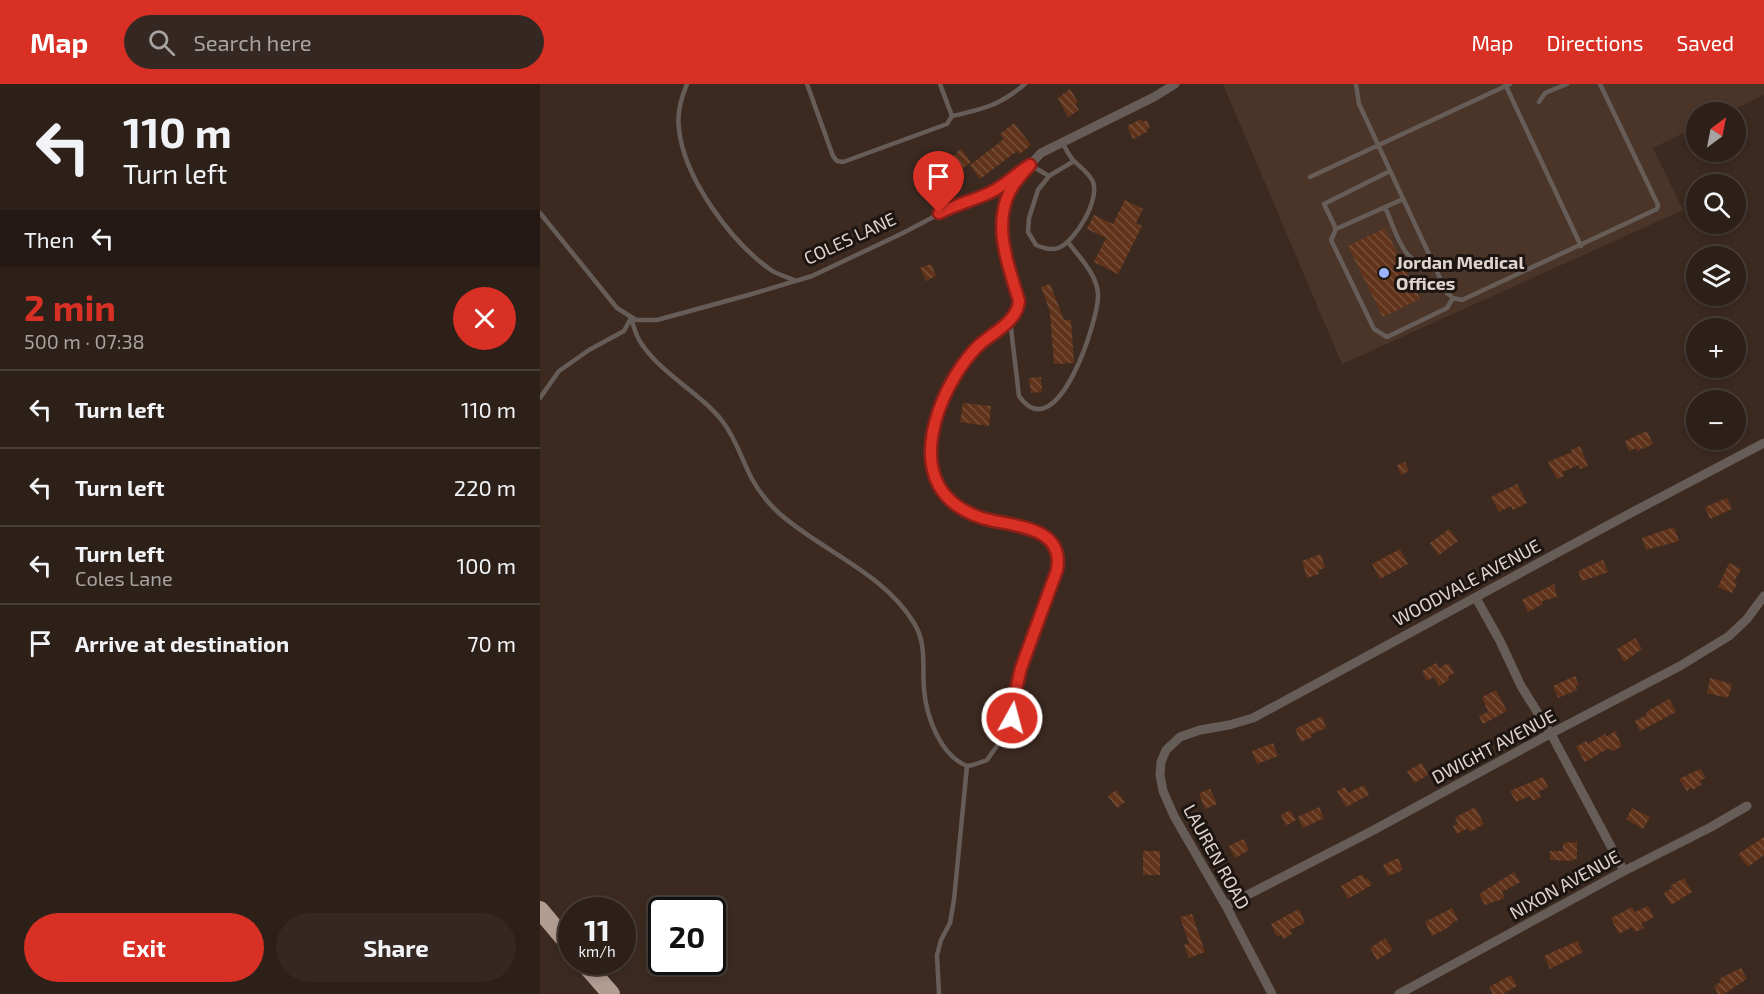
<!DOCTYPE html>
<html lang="en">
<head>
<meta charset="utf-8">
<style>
	:root { --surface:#2d2019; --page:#352822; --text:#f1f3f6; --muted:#a7a3a2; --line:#483e38; --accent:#d93025 }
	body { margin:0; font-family:"Exo 2",sans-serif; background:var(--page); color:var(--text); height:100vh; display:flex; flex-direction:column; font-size:22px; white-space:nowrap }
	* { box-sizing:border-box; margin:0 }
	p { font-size:20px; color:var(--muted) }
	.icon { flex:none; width:33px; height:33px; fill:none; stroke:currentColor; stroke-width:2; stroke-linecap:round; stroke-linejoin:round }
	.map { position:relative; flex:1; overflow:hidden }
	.side { display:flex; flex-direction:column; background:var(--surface); width:540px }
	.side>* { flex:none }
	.banner { background:#2d2019; color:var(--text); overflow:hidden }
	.needle { width:39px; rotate:32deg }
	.buttons { position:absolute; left:1146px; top:18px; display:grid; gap:12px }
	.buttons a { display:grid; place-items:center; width:60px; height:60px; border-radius:50%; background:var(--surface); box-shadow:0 3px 9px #0003,0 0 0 2px var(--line); font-size:30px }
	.speed { position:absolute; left:18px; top:813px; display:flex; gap:12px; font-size:30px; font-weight:700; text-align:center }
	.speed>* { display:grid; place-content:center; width:78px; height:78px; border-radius:50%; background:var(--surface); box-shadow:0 3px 9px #0003,0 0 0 2px var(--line); line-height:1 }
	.speed small { font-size:15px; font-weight:400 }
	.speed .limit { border:3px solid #111; border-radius:9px; background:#fff; color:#111 }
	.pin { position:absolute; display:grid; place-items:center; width:51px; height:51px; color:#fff; margin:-62px -26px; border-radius:50% 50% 50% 0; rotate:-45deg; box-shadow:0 0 6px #0007 }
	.pin .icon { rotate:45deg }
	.me { position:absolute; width:66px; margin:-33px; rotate:7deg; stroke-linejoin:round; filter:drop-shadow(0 0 4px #0008) }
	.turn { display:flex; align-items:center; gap:21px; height:126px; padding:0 24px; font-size:27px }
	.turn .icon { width:78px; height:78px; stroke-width:2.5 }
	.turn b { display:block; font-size:42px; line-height:51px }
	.then { display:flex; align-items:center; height:57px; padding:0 24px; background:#0003; gap:12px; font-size:22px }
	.round { display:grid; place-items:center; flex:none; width:63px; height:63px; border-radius:32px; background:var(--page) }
	.head { display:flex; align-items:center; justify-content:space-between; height:102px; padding:0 24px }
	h1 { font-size:36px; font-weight:700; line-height:45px; color:var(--accent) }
	.action { display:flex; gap:12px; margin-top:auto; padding:12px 24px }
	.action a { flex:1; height:69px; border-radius:36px; background:var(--accent); color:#fff; font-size:24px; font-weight:700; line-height:69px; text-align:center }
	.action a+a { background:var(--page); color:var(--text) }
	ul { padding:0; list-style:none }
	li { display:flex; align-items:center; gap:18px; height:78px; padding:0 24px; border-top:2px solid var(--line) }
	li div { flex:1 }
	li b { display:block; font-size:22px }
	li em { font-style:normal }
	header { display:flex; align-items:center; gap:36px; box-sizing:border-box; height:84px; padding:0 30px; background:var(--accent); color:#fff }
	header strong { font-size:28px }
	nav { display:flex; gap:33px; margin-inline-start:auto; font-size:21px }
	.search { width:420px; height:54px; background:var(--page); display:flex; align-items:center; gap:15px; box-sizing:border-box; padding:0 21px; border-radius:33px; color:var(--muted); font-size:22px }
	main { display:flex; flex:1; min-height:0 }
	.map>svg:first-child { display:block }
	.built { fill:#4b3529 }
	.building { fill:url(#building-back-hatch) }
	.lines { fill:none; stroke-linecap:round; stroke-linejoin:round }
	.lane { stroke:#665d59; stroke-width:4.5 }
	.street { stroke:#665d59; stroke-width:9 }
	.highway { stroke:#b39d92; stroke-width:18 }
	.route-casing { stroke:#8d1f18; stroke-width:15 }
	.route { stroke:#d93025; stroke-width:10 }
	.poi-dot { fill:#9bb4fd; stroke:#1d1511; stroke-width:2 }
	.labels { text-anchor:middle; stroke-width:6; stroke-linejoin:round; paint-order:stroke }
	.street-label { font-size:18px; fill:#e0d4ce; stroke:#1d1511 }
	.poi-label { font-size:18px; font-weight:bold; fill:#e0d4ce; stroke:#1d1511; text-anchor:start }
</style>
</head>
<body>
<header>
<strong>Map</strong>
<div class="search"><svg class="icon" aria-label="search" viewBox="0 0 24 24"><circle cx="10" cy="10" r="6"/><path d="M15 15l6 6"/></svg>Search here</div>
<nav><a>Map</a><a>Directions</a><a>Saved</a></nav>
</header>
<main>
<section class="side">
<div class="banner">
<div class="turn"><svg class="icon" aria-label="left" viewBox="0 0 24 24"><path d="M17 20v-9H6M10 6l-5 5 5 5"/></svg><div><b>110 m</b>Turn left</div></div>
<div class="then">Then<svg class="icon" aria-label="left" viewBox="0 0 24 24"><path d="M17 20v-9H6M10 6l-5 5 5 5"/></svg></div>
</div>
<div class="head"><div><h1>2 min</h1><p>500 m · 07:38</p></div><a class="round" style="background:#d93025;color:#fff"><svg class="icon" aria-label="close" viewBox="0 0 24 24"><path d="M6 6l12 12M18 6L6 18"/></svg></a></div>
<ul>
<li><svg class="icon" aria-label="left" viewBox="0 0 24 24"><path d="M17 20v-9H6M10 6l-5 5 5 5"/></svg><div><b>Turn left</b></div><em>110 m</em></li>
<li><svg class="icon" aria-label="left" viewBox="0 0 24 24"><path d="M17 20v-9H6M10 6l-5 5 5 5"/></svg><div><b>Turn left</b></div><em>220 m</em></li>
<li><svg class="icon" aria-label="left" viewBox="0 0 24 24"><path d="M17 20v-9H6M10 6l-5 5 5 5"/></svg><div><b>Turn left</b><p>Coles Lane</p></div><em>100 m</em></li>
<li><svg class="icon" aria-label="arrive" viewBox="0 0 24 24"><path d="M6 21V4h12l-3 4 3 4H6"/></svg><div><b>Arrive at destination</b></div><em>70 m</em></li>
</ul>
<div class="action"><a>Exit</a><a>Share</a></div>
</section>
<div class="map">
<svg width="1224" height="910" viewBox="0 0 1224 910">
	<defs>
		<pattern id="building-back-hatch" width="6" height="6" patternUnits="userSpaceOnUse" patternTransform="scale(1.5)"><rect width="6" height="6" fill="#60331a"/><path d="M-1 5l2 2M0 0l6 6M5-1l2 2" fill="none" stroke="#76503a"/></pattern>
	</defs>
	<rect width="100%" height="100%" fill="#3c2a21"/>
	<path class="built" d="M683,0H1224V11L1188,28H1156V43L1113,64L1143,126L802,280Z"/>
	<path class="building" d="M530,5L538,18L535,20L539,26L528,33L518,14Z
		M601,35L603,38L607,36L610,44L606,46L607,48L593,55L587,42Z
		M474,39L491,61L480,70L477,67L440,95L430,81L464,55L460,50Z
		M421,65L431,78L423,84L413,72Z
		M585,116L603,125L596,139L602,142L578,190L554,178L566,154L547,145L554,131L573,140Z
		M845,144L880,215L843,233L808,162Z
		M391,180L396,192L386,197L380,184Z
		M510,200L524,236H531L534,279L514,280L510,228L501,203Z
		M501,293L502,308L491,309L489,294Z
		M423,319L451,322L449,342L420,338Z
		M1156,337V359L1147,342Z
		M1107,347L1113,360L1097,367L1096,364L1089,367L1085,357Z
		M1040,362L1048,382L1040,385L1039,381L1022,388L1024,392L1017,395L1008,378L1032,368L1031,366Z
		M865,378L869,387L861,391L857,381Z
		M977,400L987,419L973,426L971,422L959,428L951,413Z
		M1187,414L1192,425L1170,435L1165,423Z
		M1134,443L1139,457L1106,466L1102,454Z
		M909,445L918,457L899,471L890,459Z
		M860,465L868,480L840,495L832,480Z
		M781,470L785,484L778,486L779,490L767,494L762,477Z
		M1063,476L1068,488L1042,497L1038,487Z
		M1189,479L1201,485L1194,498L1197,500L1192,509L1178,503Z
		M1014,500L1017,513L1002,517L1003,520L988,528L982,516Z
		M1095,554L1102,565L1084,578L1077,565Z
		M896,579L899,584L908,579L914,589L908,593L909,596L899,602L894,593L887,597L882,587Z
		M1035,592L1039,601L1035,602L1037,606L1018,614L1013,602Z
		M1170,594L1192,600L1188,614L1167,609Z
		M956,606L967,627L943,640L939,632L948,628L942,613Z
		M1129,615L1136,628L1100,647L1095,637L1107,631L1106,628Z
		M782,632L786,644L771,650L772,653L761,658L755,645Z
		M1075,647L1082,662L1073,667L1069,664L1045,678L1036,663L1046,657L1048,660L1065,650L1066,653Z
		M733,659L738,672L717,680L712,667Z
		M882,679L888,691L874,699L867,687Z
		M1160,685L1166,693L1160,697L1162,700L1153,706L1152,703L1147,707L1139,695Z
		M1003,693L1008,703L998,708L1001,713L992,717L990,712L976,718L970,707Z
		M824,701L829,711L806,723L797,707L805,703L808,709Z
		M670,705L677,720L665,725L659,709Z
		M576,706L585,718L577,724L568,712Z
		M779,723L784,734L763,744L758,733Z
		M935,723L944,740L930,748L928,744L917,750L913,742L918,740L915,734Z
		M1092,724L1110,733L1103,745L1086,735Z
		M750,726L756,736L746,742L741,731Z
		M1224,753V771L1208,783L1198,770Z
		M703,755L709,766L695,774L689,762Z
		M1037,758V775H1034V777L1010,776V767H1023V759Z
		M603,767H620V791H603Z
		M858,774L863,786L848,792L843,781Z
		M974,788L980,798L962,808L965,814L945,821L939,810Z
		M822,790L825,795L828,794L832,801L808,815L801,802Z
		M1144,794L1152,808L1131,821L1124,809L1132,804L1130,802Z
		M1108,822L1114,833L1101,840L1104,844L1095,848L1092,843L1079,850L1071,834L1092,823L1095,828Z
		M912,824L918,836L910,840L911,842L892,852L885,838Z
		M759,825L765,839L750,846L752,850L743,855L741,851L737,853L731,840Z
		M652,830L665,868L649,874L644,861L649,859L640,833Z
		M845,854L853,866L837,876L830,864Z
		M1037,857L1043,868L1010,885L1004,872Z
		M1201,884L1207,895L1184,910H1178L1174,902L1181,898L1179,895Z
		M971,891L977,902L963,910H953L949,903Z"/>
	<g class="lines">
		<path class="lane" d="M147,0C141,14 137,31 139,45C144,94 191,158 231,186C238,191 248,193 256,197
			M267,0L293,72L297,77L303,78L407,40L412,32L400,0
			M816,0L819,20L827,37L907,209L913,214L922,216L1117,125L1118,121L1060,0
			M965,0L1041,162
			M999,18L1005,9L1027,0
			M412,32C444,25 460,21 485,0
			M522,58C526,65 529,72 534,77C540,83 550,90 553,98C560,116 535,158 518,164C511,167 503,164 496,161L488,148L489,134L498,106L509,92L534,77
			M490,81L509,92
			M850,87L784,120L796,145L863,115
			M770,93L970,0
			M845,123C858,152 861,179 896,186
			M0,129L77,224L96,236H117L212,210L272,192L363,149L418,120L447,110L466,100L485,84
			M796,145L791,156L834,245L847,253L907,224L913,214
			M91,234C94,243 96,252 101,259C122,291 160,308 183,338C196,355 202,376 212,395C219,408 229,420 240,430C282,467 344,489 374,539C387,560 382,581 384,605C386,632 400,671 427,682L414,816L410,839L401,856L397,871L399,910
			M470,236L479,312C517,367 560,233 558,209C556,189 539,173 528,158
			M0,314L19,287L49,266L84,247L91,234
			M427,682L433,681L447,676L469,645L481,584L517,486C526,435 457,443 426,427C415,422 406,413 399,403C375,361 408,293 438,262C450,250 471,241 478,225C482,217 475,207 473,199C463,172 457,137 469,110C473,99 483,90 490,81"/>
		<path class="street" d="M490,81L501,69L614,13L635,0
			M936,514L960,557L981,602L1011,650L1084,787
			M686,822L832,747L1008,651L1140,582L1189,552L1207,535L1224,512
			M732,910L686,822L634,732L623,707L620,691L621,678L626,666L640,653L660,646L689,641L713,634L1087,431L1224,359
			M859,910L1084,787L1171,743L1207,722"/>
		<path class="highway" d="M0,826L32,864
			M43,878L71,910"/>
	</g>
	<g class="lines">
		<defs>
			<path id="route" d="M399,129C415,121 431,117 447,110C464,103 475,90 490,81C483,89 475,97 470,107C452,142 469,183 479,217C477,239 451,249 437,263C407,294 376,360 399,402C408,418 424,428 442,434C472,443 525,441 517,486L481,584L475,610L472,634"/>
		</defs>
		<use href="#route" class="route-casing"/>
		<use href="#route" class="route"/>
	</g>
	<circle class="poi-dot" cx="844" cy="189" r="6"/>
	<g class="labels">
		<g class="street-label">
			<text transform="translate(310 155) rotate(-25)" y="6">COLES LANE</text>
			<text transform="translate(927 499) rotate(-28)" y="6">WOODVALE AVENUE</text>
			<text transform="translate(954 663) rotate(-28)" y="6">DWIGHT AVENUE</text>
			<text transform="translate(676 773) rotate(61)" y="6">LAUREN ROAD</text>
			<text transform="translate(1025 801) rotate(-29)" y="6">NIXON AVENUE</text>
		</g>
		<g class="poi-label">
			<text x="856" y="185">Jordan Medical<tspan x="856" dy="21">Offices</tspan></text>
		</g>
	</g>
</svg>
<div class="buttons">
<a><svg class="needle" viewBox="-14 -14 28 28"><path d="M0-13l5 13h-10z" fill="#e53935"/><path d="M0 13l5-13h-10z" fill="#a7a3a2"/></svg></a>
<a><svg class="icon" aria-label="search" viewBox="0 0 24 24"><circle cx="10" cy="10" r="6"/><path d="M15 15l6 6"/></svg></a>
<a><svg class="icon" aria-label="layers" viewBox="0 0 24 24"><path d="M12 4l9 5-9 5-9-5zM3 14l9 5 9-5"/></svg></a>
<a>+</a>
<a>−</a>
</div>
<div class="speed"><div>11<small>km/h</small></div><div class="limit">20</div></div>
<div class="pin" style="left:399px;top:129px;background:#d93025"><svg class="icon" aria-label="arrive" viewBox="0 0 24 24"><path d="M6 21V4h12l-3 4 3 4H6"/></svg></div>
<svg class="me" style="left:472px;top:634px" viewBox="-20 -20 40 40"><circle r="17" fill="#d93025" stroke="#fff" stroke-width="3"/><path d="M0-11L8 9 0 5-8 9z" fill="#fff"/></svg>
</div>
</main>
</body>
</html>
